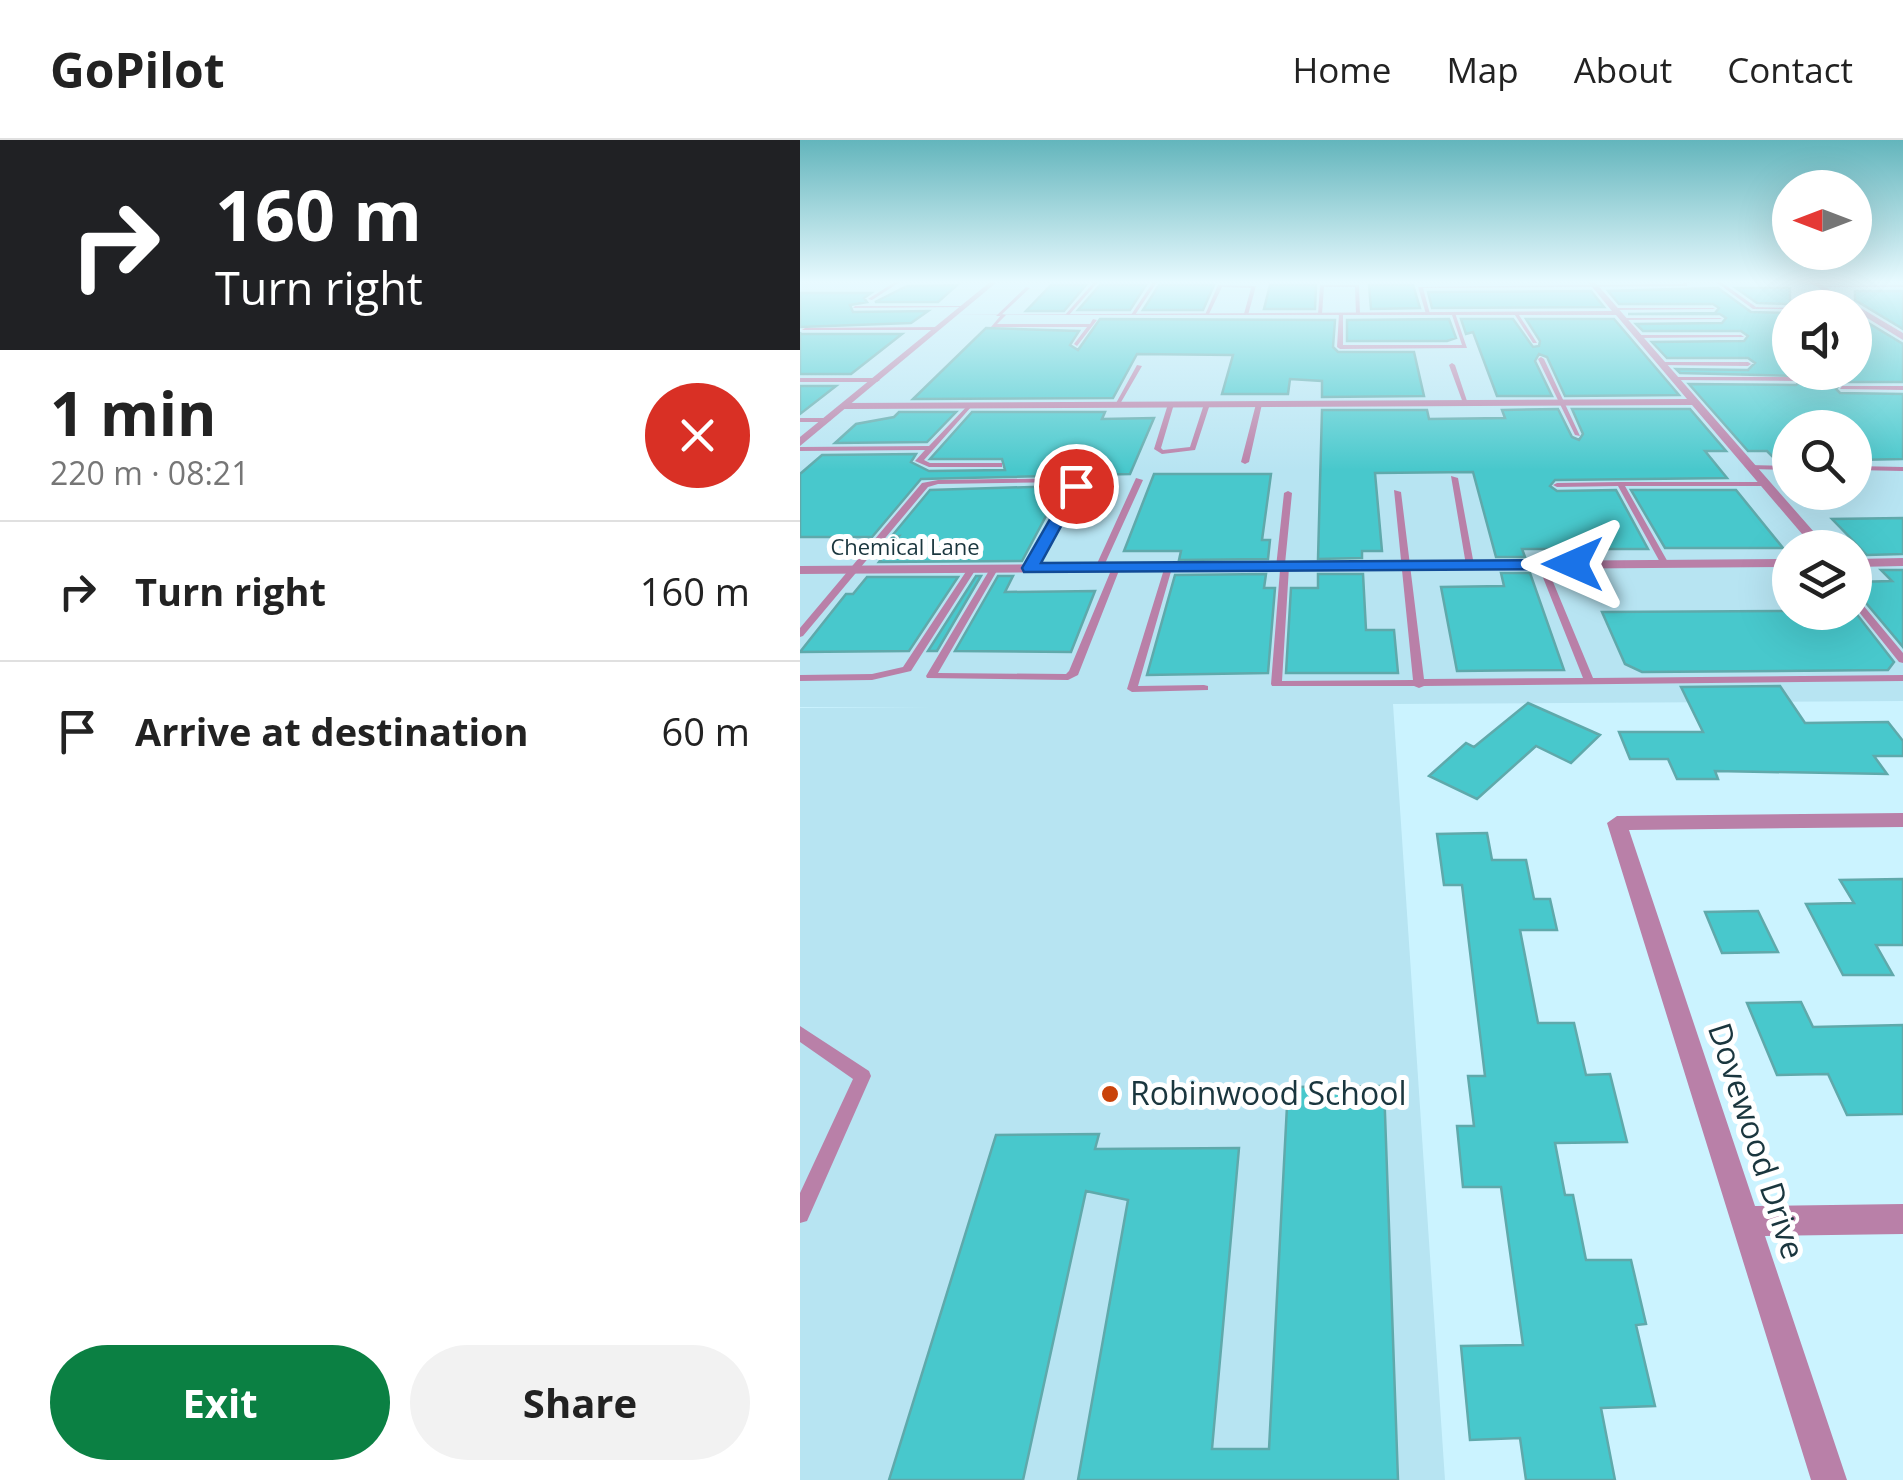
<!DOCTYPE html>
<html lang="en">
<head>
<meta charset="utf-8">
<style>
	:root { --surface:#fff; --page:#f2f2f2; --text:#222; --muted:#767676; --line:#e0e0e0; --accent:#0b8043 }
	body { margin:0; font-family:"Open Sans",sans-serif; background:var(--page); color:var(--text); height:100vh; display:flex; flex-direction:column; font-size:38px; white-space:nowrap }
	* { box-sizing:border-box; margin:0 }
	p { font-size:32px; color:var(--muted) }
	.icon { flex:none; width:55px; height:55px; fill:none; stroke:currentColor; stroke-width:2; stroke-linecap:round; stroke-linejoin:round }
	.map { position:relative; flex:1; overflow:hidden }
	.details { display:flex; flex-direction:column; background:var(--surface); width:800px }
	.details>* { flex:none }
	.banner { background:#202124; color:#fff; overflow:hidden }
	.needle { width:65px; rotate:270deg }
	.fabs { position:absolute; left:972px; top:30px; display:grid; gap:20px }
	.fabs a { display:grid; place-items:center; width:100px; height:100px; border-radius:50%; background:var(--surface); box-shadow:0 10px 40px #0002; font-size:50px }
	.pin { position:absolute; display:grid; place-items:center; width:85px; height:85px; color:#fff; margin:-42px; border:5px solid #fff; border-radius:50%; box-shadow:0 2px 10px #0007 }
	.me { position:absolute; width:110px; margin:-55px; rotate:270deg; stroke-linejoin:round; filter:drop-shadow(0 0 8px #0008) }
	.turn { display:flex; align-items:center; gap:35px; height:210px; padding:0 50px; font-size:45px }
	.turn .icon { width:130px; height:130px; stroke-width:2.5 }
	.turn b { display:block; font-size:70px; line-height:85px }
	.round { display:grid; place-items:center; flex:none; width:105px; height:105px; border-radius:52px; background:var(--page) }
	.summary { display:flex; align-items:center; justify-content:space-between; height:170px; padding:0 50px }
	h1 { font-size:60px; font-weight:700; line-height:75px }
	.action { display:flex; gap:20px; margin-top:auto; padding:20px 50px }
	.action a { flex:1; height:115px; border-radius:60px; background:var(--accent); color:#fff; font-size:40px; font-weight:700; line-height:115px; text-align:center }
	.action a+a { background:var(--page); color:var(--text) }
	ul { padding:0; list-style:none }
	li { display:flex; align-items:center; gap:30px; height:140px; padding:0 50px; border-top:2px solid var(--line) }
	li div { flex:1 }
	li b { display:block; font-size:38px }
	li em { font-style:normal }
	header { display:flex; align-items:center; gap:60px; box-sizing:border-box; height:140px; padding:0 50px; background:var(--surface); border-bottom:2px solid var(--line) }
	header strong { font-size:48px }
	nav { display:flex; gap:55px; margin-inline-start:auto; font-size:35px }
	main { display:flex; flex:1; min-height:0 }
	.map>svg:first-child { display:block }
	.built { fill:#b7e4f2; fill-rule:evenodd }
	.building { fill:#48c8cc; stroke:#5fa9ab; stroke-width:2.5 }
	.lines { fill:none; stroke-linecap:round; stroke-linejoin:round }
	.service { fill:#b980a8; fill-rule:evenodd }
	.minor { fill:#b980a8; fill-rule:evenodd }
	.tertiary { fill:#b980a8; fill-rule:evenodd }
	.route { fill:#1a73e8; stroke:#114b97; stroke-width:2.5 }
	.poi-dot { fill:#c9420a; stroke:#fff; stroke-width:4 }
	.labels { text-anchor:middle; stroke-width:10; stroke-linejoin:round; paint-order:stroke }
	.far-street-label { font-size:22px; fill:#1a363e; stroke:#fff }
	.near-poi-label { font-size:32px; fill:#1a363e; stroke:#fff; text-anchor:start }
	.near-street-label { font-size:32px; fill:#1a363e; stroke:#fff }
</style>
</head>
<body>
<header>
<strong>GoPilot</strong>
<nav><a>Home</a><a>Map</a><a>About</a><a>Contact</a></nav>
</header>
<main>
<section class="details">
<div class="banner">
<div class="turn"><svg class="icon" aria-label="right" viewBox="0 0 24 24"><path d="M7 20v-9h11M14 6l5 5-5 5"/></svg><div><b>160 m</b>Turn right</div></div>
</div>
<div class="summary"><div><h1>1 min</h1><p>220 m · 08:21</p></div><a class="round" style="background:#d93025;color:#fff"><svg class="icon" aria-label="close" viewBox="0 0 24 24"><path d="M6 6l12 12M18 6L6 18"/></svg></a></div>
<ul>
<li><svg class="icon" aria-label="right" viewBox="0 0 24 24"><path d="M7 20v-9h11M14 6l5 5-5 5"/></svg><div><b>Turn right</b></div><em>160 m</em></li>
<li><svg class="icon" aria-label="arrive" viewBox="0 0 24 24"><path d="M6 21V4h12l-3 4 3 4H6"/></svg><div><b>Arrive at destination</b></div><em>60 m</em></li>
</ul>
<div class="action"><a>Exit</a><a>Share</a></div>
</section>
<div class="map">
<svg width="1103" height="1340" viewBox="0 0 1103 1340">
	<rect width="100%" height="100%" fill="#cbf3ff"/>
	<path class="built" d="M0,142H1103V561L593,564L645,1340H0V568L132,567H0ZM990,168H1055V232H990ZM990,288H1055V352H990ZM990,408H1055V472H990Z"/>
	<path class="building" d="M157,145L138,162H75L107,146Z
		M251,145H286L264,171H226Z
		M300,145H346L330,170H278Z
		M359,145H414L403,170H343Z
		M470,145H516L515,169H464Z
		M569,145H613L620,168L571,169Z
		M918,148L951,172L990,173V232H1055V175L1103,204V242H1042L1036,249L1040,253L1103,254V319L1055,320V288H990V322H978L967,311H948L889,244L996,245L1003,240L1001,236L880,233L876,229L948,230L955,223L948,218H867L852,202L944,201L948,196L941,191H843L836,184L922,183L926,178L920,174H828L915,173L919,168L913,164H819L808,151Z
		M936,148H990V164L957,163Z
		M791,151L804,167L632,168L628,152Z
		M1055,151H1103V189L1055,160Z
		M0,153H71L64,158L67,162L50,165L53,172L128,171L111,183L0,187Z
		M300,179L535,180L533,207L538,212H614L624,256L522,257V241L490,239L488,254H422L433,215L337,214L313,258L113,259L186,188L279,191L270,205L278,210Z
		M649,179L656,198L647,201H547V180Z
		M661,179H713L733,207L739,206L740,201L726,179H814L879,255L765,256L747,217L739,214L735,221L752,256H697L673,192L666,194Z
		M0,193L2,194H102L51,234H0Z
		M0,246H36L0,274Z
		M758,269L772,297L779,300L783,294L772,269H890L926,311H905L927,338L755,340L750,346L757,351L816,350L848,409H722L725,417H696L673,332L575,333L582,411H562V418L518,419L522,270H627L629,279L705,278L702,270Z
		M99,272H156L127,302L35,303L56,284L94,277Z
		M172,272H305L302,279L354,278L330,334L121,339L72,397H0V334L22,315L116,314L111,322L129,331L205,330L202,319H130Z
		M354,334H471L462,400H470L468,419L379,420L381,411H324Z
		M262,346L222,421L79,422L99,396L91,397L130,350Z
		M831,350H936L983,408H865Z
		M1103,378V414L1067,415L1032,379Z
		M1081,430H1103V507L1061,457L1055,455V442L1092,441Z
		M701,433H730L764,530L657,531L641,447L704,446Z
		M466,434L464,448H475L468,533L347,535L375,435Z
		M518,434H563L566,490H594L598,533H486L491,448H518Z
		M176,436H181L137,511H128Z
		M198,436H213L205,452L295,451L271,512L155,511Z
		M67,437H158L109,511L0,512L46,454H53Z
		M990,471L1055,472L1094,522L1088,530L842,532L825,524L802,472Z
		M980,546L1005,583L1088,582L1103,601V616H1074L1087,634L915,631L918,639H877L868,619H830L819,592H903L881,547Z
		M728,563L800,595L771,623L736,606L677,659L629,636L666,603L674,607Z
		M687,693L692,720H726L734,759H750L757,790H720L738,883H774L786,935L810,934L827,1002L755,1003L765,1055H773L786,1120H831L846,1184L836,1185L855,1266L801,1268L815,1340H726L720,1298L670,1300L661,1206L723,1205L701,1047H663L657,986H674L668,936H685L662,745H644L637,694Z
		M1103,739V805H1076L1093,835H1043L1006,764L1054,763L1040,740Z
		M958,771L978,812L922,813L905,772Z
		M1001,862L1013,887L1103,885V974L1047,975L1028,934L977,935L947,863Z
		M584,946L598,1340H278L328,1060L286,1051L223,1340H89L196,995L299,994L295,1009L439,1008L412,1309H469L488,947Z"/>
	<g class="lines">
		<path class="service" d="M95,142H100L72,160L68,159Z
			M294,142H298L269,175H265Z
			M353,142H357L335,175H331Z
			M883,142H887V146L623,148L630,174L628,175L626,174L618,147L883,144Z
			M916,142H921L956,167L992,168L990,169H953Z
			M418,145L456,146L448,175L444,174L451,148L422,147L409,174L405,175Z
			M520,145H559L560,175L556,174L555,147H524L522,174L518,175Z
			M1103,145V147H1018L1020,146Z
			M226,147L230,148L200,176H196Z
			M55,166H164L166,167L53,168Z
			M1054,166L1056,168H1041Z
			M814,168H913L915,169L812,170Z
			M651,172L655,173L667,208L540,209L537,207L539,174L541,173L543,174V205H662Z
			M713,172H717L737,203H733Z
			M202,174L206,175L197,184H290L293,179L297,180L277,206L274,204L287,187H191Z
			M823,178H920L922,179L821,180Z
			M137,187L139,190H2L5,188Z
			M838,195H941L944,197L836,198Z
			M741,217L744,219L780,296L775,295L738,219Z
			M862,222H948L951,224L948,226L860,225Z
			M652,223L655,225L668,264L663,263L649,225Z
			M337,225L342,226L320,264L315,265Z
			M874,237H996L999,239L996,241L872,240Z
			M0,238H77L80,240L77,242H0Z
			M1042,246H1103V250L1040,249Z
			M371,262L374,264L361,308L363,310L390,307L404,264L407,262L410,264L395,310L362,314L354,309L368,264Z
			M459,262L462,264L449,322L445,324L441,322L456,264Z
			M170,263L172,266L124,320L130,323H202V327H129L115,321L125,310L0,311V307L129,306Z
			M0,278H28L31,280L28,282H0Z
			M949,325L990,326V330L952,329H949Z
			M1055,326L1103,327V331L1055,330Z
			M651,336L658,338L674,425L670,428L666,425Z
			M278,338L282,340L234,428L230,431L226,428L273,342L138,344L128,347L3,496L0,497V488L122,343L138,340Z
			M336,338L343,340L303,428L296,430L295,428Z
			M820,342H966L970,344L966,346H825L869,424L865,427L861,424L818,346L757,347L753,345L757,343Z
			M594,350L601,352L624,539L783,538L738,425L742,422L746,425L793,538L1103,535V541L624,546L619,548L614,546H472L471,544L480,430L476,427L484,353L488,351L492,353L485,424L489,427L482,541L613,540Z
			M194,426L198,429L138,533L266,534L269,531L312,428L319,426L320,428L278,535L268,540L127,538L126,536L190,429Z
			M365,426L372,428L338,546L404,545L408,546V550L332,552L327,549Z
			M169,427L176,429L111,531L72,540L0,541V535L72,534L103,527Z
			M1055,458L1058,459L1103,513V523L1099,522L1055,467Z
			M0,886L69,931L71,936L7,1081L0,1083V1053L53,939L0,902Z"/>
		<path class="minor" d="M788,142H795L1028,408H1014L892,265L45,269L40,266L45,263L887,259L816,175H151L812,171Z
			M1009,142H1017L1103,193V200Z
			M1103,418V426L1055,427V419Z
			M990,419V427L0,434V426Z
			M1103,673V687L829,690L955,1066L1103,1064V1094L965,1096L1047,1340H1011L807,683L817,676Z"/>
		<path class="tertiary" d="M190,142H197L0,306V297Z"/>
	</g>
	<linearGradient id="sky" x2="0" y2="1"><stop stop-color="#63b5bc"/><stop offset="0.43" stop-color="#e8faff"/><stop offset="1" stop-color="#e8faff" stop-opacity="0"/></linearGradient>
	<rect width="1103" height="330" fill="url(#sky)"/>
	<path class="route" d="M276,342L283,346L241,423L773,420L781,424L773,429L224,432L222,428L269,346Z"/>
	<circle class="poi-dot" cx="310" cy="954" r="10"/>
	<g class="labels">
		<g class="far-street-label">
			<text x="105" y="415">Chemical Lane</text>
		</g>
		<g class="near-poi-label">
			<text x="330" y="965">Robinwood School</text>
		</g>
		<g class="near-street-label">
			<text transform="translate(956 1001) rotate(72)" y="11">Dovewood Drive</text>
		</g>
	</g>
</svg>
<div class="fabs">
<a><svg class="needle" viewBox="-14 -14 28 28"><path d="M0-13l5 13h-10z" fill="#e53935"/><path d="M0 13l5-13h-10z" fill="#767676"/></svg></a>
<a><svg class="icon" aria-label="sound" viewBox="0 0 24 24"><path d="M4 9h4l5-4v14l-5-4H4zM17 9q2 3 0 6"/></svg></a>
<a><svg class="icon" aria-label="search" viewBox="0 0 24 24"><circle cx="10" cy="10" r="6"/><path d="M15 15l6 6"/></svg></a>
<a><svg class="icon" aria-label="layers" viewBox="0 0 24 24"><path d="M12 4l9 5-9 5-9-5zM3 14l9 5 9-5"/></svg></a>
</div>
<div class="pin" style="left:276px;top:346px;background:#d93025"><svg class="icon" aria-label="arrive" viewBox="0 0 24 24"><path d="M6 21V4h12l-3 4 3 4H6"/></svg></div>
<svg class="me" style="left:773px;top:424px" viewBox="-20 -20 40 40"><path d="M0-17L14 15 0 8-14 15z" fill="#1a73e8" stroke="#fff" stroke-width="4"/></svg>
</div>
</main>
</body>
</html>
